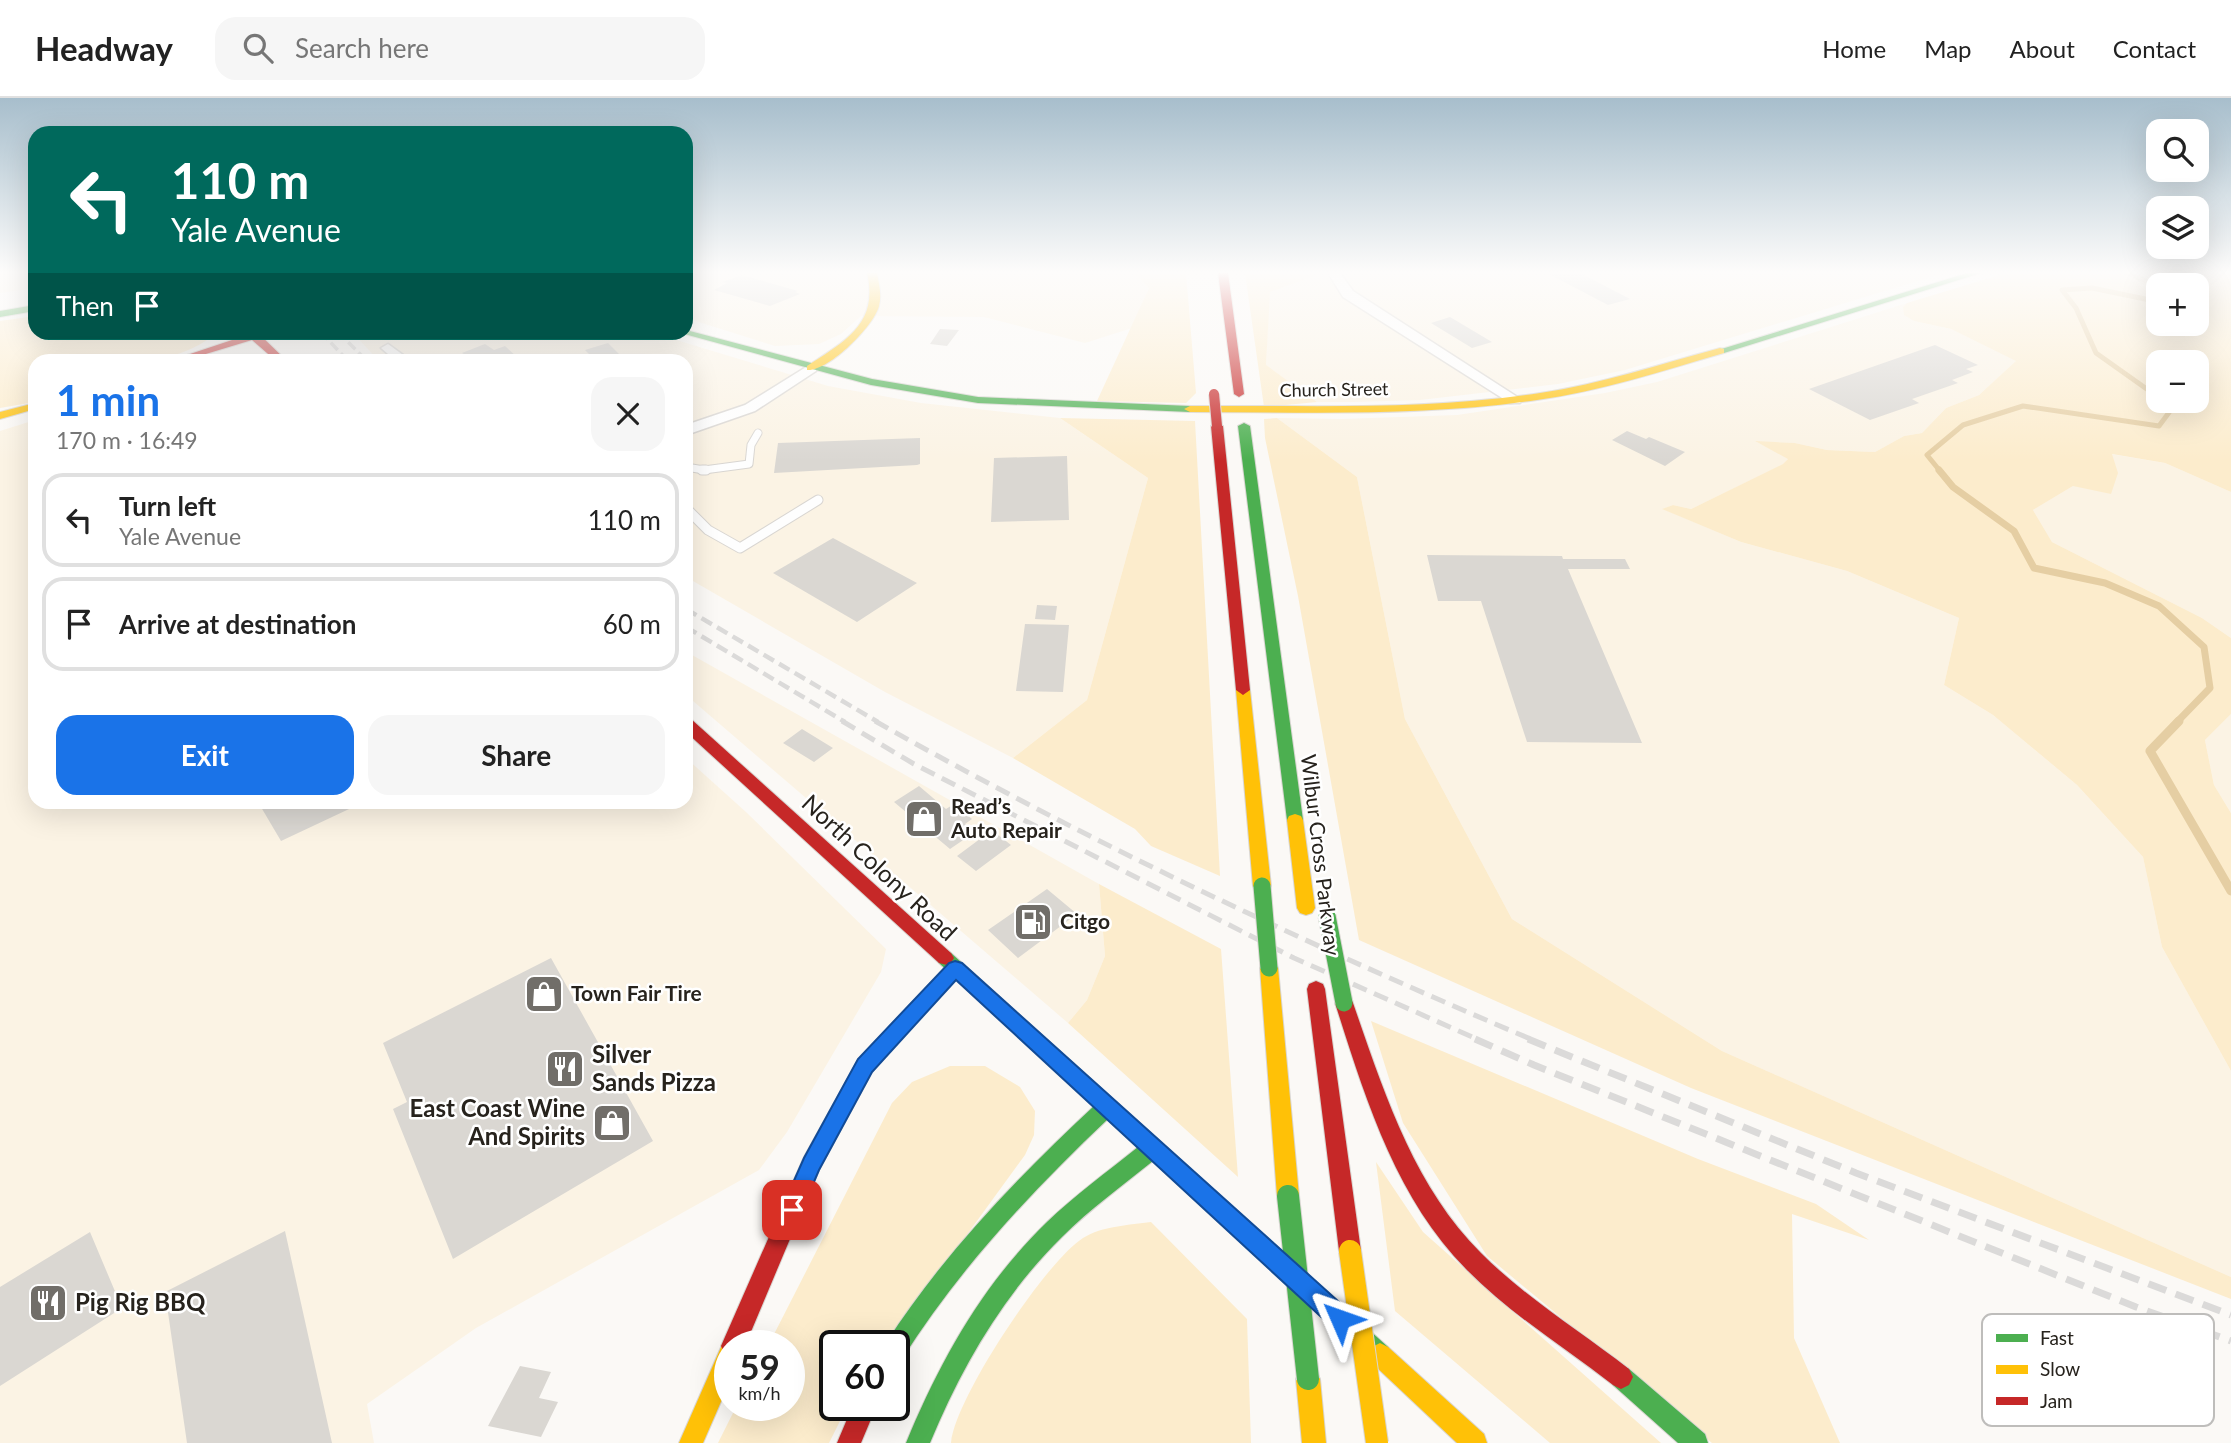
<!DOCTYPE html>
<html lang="en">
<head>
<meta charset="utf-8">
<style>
	:root { --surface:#fff; --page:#f6f6f6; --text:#222; --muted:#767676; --line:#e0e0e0; --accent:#1a73e8 }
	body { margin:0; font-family:Lato,sans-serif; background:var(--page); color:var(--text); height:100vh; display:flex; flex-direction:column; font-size:26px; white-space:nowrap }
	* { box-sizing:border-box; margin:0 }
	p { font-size:23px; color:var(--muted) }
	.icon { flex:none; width:38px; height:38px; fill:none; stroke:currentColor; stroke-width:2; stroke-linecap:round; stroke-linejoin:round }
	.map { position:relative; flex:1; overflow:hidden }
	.drawer { position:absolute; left:28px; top:256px; width:665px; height:455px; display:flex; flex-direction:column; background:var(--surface); border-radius:21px; box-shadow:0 7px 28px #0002 }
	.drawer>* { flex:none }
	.guide { position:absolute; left:28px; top:28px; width:665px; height:214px; border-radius:21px; box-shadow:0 7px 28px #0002; background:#00695c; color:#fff; overflow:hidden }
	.buttons { position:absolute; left:2146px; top:21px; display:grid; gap:14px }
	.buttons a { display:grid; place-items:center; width:63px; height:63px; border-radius:14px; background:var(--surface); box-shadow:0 7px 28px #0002; font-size:35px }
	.speed { position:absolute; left:714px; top:1232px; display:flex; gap:14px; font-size:35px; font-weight:700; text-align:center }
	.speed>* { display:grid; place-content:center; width:91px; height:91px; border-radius:50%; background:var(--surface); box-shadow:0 7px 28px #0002; line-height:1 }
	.speed small { font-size:18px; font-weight:400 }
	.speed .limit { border:4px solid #111; border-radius:10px; background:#fff; color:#111 }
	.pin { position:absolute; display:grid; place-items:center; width:60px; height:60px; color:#fff; margin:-30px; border-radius:14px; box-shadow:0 4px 10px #0006 }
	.me { position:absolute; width:77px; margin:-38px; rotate:313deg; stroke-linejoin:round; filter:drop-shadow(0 0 5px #0008) }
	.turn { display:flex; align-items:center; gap:24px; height:147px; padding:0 28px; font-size:32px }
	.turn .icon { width:91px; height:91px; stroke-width:2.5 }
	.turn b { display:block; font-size:49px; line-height:60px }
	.then { display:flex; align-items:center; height:66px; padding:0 28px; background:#0003; gap:14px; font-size:26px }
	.round { display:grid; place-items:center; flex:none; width:74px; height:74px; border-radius:21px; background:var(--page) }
	.head { display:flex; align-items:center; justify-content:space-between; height:119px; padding:0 28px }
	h1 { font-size:42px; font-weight:700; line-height:52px; color:var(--accent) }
	.action { display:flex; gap:14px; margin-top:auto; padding:14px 28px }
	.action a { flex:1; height:80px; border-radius:21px; background:var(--accent); color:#fff; font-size:28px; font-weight:700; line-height:80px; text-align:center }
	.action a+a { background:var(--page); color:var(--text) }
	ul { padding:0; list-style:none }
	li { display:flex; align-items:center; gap:21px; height:94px; margin:0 14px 10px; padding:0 14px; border:4px solid var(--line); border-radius:21px }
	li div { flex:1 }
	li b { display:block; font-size:26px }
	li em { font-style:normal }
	header { display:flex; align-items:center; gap:42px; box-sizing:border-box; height:98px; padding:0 35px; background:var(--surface); border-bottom:2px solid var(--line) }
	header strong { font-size:33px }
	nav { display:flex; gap:38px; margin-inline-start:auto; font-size:24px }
	.search { width:490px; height:63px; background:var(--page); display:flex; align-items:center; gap:18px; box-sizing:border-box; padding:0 24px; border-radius:21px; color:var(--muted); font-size:26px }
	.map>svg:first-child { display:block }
	.built { fill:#fbf3e4 }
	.green { fill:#fceccc; fill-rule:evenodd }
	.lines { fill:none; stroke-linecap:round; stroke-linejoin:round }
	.stream-far2 { stroke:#e5cea3; stroke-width:5 }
	.stream-far1 { stroke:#e5cea3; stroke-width:7 }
	.stream { stroke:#e5cea3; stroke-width:9 }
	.building { fill:#dad7d2 }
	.lane-far1-casing { stroke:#d9d6d2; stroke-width:9 }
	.lane-casing { stroke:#d9d6d2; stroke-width:11 }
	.street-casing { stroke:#d9d6d2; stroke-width:3 }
	.fast-casing { stroke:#d9d6d2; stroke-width:2 }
	.slow-casing { stroke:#d9d6d2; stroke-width:2 }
	.jam-casing { stroke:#d9d6d2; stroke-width:2 }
	.lane-far1 { stroke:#fefefe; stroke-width:7 }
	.lane { stroke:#fefefe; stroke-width:9 }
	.street { fill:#fefefe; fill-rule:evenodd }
	.fast { fill:#4caf50; fill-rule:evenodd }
	.slow { fill:#ffc107; fill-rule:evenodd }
	.jam { fill:#c62828; fill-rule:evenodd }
	.rail-far3 { stroke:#dbdad9; stroke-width:3.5; stroke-dasharray:10 4.5; stroke-linecap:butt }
	.rail-far2 { stroke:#dbdad9; stroke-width:4.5; stroke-dasharray:12 6; stroke-linecap:butt }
	.rail-far1 { stroke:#dbdad9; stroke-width:5; stroke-dasharray:15 8; stroke-linecap:butt }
	.rail { stroke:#dbdad9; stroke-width:7; stroke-dasharray:19 10; stroke-linecap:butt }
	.fast-bridge-far1-casing { stroke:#d9d6d2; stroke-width:19; stroke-linecap:butt }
	.fast-bridge-casing { stroke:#d9d6d2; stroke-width:24; stroke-linecap:butt }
	.slow-bridge-casing { stroke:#d9d6d2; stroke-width:24; stroke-linecap:butt }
	.jam-bridge-casing { stroke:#d9d6d2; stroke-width:12; stroke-linecap:butt }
	.fast-bridge-far1 { stroke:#4caf50; stroke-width:17 }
	.fast-bridge { stroke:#4caf50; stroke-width:22 }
	.slow-bridge { stroke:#ffc107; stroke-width:22 }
	.jam-bridge { stroke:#c62828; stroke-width:10 }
	.route { fill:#1a73e8; stroke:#114b97; stroke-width:2 }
	.labels { text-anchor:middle; stroke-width:5; stroke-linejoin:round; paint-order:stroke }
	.far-street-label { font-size:18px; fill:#27231d; stroke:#fff }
	.poi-label { font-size:21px; font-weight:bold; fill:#27231d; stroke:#fff; text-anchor:start }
	.street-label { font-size:21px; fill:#27231d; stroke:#fff }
	.near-street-label { font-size:24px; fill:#27231d; stroke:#fff }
	.near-poi-label { font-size:24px; font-weight:bold; fill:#27231d; stroke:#fff; text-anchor:start }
	.key { fill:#fff; stroke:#bebdbb; stroke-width:2 }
	.key-label { font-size:19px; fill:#27231d }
</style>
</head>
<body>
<header>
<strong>Headway</strong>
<div class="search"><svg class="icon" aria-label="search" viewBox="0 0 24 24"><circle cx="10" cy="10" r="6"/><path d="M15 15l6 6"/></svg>Search here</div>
<nav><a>Home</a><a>Map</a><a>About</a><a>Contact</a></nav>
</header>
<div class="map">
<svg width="2231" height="1345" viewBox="0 0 2231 1345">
	<rect width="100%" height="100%" fill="#fbf9f6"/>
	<path class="built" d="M0,175H35V190L0,195Z
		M686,175H1134L1149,189L1132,230L1085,245L984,219L861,218L841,236L819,246L775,248L686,220Z
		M1314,175H1944L1625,272L1558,286L1420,302L1354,304H1317L1266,268L1269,194L1313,178Z
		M1907,205L1903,209L1914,223L1951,231L2017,263L1979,297L1946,310L1922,335L1904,338L1875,354L1827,352L1795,345L1757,344L1789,360L1784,366L1691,411L1673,407L1663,411L1741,444L1847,473L1959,520L1944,587L1993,617L2077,687L2143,759L2162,849L2231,973V1179L1722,953L1512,821L1405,621L1357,379L1277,320L1342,321L1457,317L1605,295L1657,284Z
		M353,235H653L828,288L921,305L1060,320L1148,380L1087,602L1013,660L885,594L686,479V262H378Z
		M35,322V704H686V660L746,714L886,851L881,874L787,1034L759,1072L476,1230L367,1306L374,1345H0V333Z
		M2111,356L2165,365L2231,394V540L2202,520L2052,444L2033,412L2073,388Z
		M692,557L1099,786L1105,858L1087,902L1068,925L686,597V561Z
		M2231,616V715L2214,687L2205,642Z"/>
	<path class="green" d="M1134,175H1186L1196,295L1186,305L1097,303L1149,190Z
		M1245,175H1313L1314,178L1270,194L1266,267L1317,304L1264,309Z
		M2006,175H2231V394L2165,365L2112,356L2118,375L2111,396L2073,388L2033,412L2052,444L2202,520L2231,540V616L2205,642L2214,687L2231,715V973L2162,849L2143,759L2077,687L1993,617L1944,587L1959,520L1847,473L1741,444L1662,411L1673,407L1691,411L1783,366L1788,361L1755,343L1795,345L1827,352L1875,354L1904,338L1922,335L1946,310L1979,297L2016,263L1951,231L1914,223L1904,217L1903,209L1907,205ZM2158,187H2196V226H2158ZM2158,264H2196V303H2158Z
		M35,218V234L216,235C169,276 93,262 35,262V304L0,310V223Z
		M1060,320L1195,323L1220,778L1151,748L1135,731L1013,660L1087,602L1148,380Z
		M1277,320L1357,379L1405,621L1512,821L1722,953L2231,1179V1201L1691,990L1359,842L1298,498L1265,340L1264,321Z
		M1099,786L1221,851L1238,1079L1068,925L1087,902L1105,858Z
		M1371,923L1698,1061L1816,1106L1869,1142L1792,1116L1794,1240L1840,1345H1712L1487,1158L1403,1025Z
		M950,968H985L1020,989L1035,1013L1034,1037L1025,1057L886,1248H835V1307H848L829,1345H718L737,1307H789V1248H768L892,1005L912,984Z
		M1376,1064L1423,1134L1661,1345H1550L1395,1213Z
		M1151,1124L1247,1221L1251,1345H951C954,1302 1046,1163 1083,1140C1102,1128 1130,1127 1151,1124Z"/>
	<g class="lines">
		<path class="stream-far2" d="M2127,175L2149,184L2158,194
			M2158,198L2150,202L2092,190L2062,192L2076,210L2096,255L2158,299
			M1940,373L1927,357L1963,327L2023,308L2159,328L2173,309L2164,303"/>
		<path class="stream-far1" d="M1939,372L1953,389L2014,433L2034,470L2105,485L2159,508L2204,549L2210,590L2177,624"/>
		<path class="stream" d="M2179,623L2150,653L2231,793"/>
	</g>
	<path class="building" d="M1547,175H1580L1630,201L1608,207Z
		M742,177L798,193L795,194L800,196L770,208L714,192L727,185L722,184Z
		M1450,219L1492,244L1472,250L1431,225Z
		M940,231L959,232L947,248L930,246Z
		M608,245L619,256L595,262L585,252Z
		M485,246L494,252L505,248L519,261L474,262L462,255Z
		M1935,247L1978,267L1966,271L1973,274L1952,282L1958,285L1912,301L1919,305L1870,322L1809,291Z
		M1627,333L1646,341L1649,339L1685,354L1665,368L1612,342Z
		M920,340V366L917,367L774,375L778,345Z
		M1067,358L1069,422L991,424L994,360Z
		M833,440L917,485L857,524L773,475Z
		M1427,457L1562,458L1563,461H1625L1630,471H1568L1642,645L1527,644L1481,503H1438Z
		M1037,507L1057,508L1055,522L1035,521Z
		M1025,526L1069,527L1063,594L1016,593Z
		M802,631L833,650L814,664L783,645Z
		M919,688L946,711L954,706L972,721L965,726L975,734L950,751L894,704Z
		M258,704H364L281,743Z
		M992,732L1011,747L976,773L957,758Z
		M1047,791L1077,816L1018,860L988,832Z
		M551,860L653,1043L453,1161L393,1011L407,1004L383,945Z
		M285,1133L332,1345H187L165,1194Z
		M90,1134L122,1210L0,1288V1189Z
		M520,1268L551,1274L539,1300L558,1304L541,1339L488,1328Z"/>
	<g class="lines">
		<defs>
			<path id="lane-far1" d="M686,369L704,372L749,366L751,347L758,335"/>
			<path id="lane" d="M702,372H706
				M689,413L708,432L740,450L818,402"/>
			<path id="street" d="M1328,175H1340L1353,193L1522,302L1520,305H1510L1343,199Z
				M388,246L410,262H395L381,250Z
				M811,266L816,267V273L755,313L686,337V327L745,307Z"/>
			<path id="fast" d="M1967,175H1981L1724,255L1715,253Z
				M35,207V213L0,219V213Z
				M686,232L872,281L978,299L1190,308L1196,311L1190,314L978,305L871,287L677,234H686Z
				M1244,325L1250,328L1303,722L1301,726H1289L1287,722L1238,328Z
				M945,853L951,855L1388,1249L1392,1257L1388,1265L1380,1269L1372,1265L1153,1063C1122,1088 1090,1111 1062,1139C1003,1197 962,1268 930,1345H906C940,1263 982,1187 1047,1124C1075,1097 1107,1074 1138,1049L1108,1021C1030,1095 959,1171 902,1261L894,1264V1248H885L886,1245C944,1155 1016,1081 1094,1008L939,865L936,860L939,855Z
				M1621,1267L1629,1271L1705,1336L1708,1345H1678L1613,1287L1609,1279L1613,1271Z"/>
			<path id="slow" d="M867,175H877C879,186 882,197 879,208C874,228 828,274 807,272V268C845,243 879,226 867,175Z
				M1720,250L1724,251V255C1662,273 1601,293 1537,302C1423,319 1305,314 1190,314L1184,311L1190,308C1306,307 1425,313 1540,295C1601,286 1660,266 1720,250Z
				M35,305V311L0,321V314Z
				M1243,587L1250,592L1271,788L1268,793H1256L1253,788L1236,592Z
				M1295,716L1301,718L1303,722L1315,810L1312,815L1306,817L1300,815L1297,810L1287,722L1289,718Z
				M1269,863L1275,865L1278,870L1299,1098L1295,1105L1288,1108L1281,1105L1277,1098L1260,870L1263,865Z
				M730,1243L739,1248H730V1283L703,1345H679L722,1247Z
				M1380,1245L1388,1249L1484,1336L1487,1345H1457L1372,1265L1368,1257L1372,1249Z
				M1308,1269L1316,1273L1320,1281L1326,1345H1302L1296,1281L1300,1273Z"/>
			<path id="jam" d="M1218,175H1228L1244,296L1239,299L1234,296Z
				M245,234H257L286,262H275L252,242L186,262H172L247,237Z
				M1217,325L1223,328L1250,592L1243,597L1236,592L1211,328Z
				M686,620L691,621L951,855L954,860L952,863L961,865L964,870L872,974L819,1072L745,1248H730V1258L725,1256L721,1248L804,1059L858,962L947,867L939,865L686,634Z
				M1316,883L1323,886L1325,891L1361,1153L1358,1161L1350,1164L1342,1161L1339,1153L1307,891L1309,886Z
				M1344,897L1351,899L1353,905C1384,994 1413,1087 1481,1155C1526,1200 1580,1233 1629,1271L1633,1279L1629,1287L1621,1291L1613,1287C1564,1249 1510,1216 1466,1171C1395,1099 1365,999 1335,905L1337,899Z
				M853,1307H877L861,1345H837Z"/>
		</defs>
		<use href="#lane-far1" class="lane-far1-casing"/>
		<use href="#lane" class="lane-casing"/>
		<use href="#street" class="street-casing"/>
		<use href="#fast" class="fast-casing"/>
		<use href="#slow" class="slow-casing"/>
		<use href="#jam" class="jam-casing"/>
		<use href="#lane-far1" class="lane-far1"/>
		<use href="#lane" class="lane"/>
		<use href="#street" class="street"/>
		<use href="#fast" class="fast"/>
		<use href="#slow" class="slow"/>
		<use href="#jam" class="jam"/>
		<path class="rail-far3" d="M321,234L347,262
			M338,234L366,262"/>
		<path class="rail-far2" d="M686,511L878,624
			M686,529L845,624"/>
		<path class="rail-far1" d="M842,623L914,666L1294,860L1479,942
			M875,623C1087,743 1308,847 1533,942"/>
		<path class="rail" d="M1475,941L1534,967L2136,1209L2231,1243
			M1528,941L1856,1075L2231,1217"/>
		<defs>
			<path id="fast-bridge-far1" d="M1262,788L1269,870
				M1327,818L1344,905"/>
			<path id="fast-bridge" d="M1288,1098L1308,1281"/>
			<path id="slow-bridge" d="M1350,1153L1377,1345"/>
			<path id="jam-bridge" d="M1214,296L1217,328"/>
		</defs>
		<use href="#fast-bridge-far1" class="fast-bridge-far1-casing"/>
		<use href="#fast-bridge" class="fast-bridge-casing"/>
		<use href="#slow-bridge" class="slow-bridge-casing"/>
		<use href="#jam-bridge" class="jam-bridge-casing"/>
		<use href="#fast-bridge-far1" class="fast-bridge-far1"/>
		<use href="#fast-bridge" class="fast-bridge"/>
		<use href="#slow-bridge" class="slow-bridge"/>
		<use href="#jam-bridge" class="jam-bridge"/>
	</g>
	<linearGradient id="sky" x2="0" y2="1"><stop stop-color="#a7becc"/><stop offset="0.48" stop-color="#fdfcfb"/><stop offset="1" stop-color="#fdfcfb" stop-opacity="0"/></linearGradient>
	<rect width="2231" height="363" fill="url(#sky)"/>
	<path class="route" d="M955,863L962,865L1348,1212L1351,1221L1348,1229L1340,1232L1332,1229L956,882L872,974L819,1072L799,1119L792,1122L784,1119L781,1112L804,1060L858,961L949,865Z"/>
	<defs>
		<symbol id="shop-square" viewBox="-11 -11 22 22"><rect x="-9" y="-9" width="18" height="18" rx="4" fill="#716e69" stroke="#fff"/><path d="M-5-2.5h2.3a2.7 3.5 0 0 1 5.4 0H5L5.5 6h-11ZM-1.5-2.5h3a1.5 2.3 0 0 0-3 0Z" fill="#fff"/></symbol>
		<symbol id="fuel-square" viewBox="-11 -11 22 22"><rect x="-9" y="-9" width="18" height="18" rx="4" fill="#716e69" stroke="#fff"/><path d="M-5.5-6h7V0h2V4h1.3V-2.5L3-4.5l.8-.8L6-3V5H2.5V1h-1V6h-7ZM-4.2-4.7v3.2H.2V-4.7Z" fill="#fff"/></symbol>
		<symbol id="restaurant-square" viewBox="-11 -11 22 22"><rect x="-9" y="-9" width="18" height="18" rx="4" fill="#716e69" stroke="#fff"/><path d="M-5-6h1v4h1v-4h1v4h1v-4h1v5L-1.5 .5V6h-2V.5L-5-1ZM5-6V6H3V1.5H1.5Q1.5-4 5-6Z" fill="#fff"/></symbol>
	</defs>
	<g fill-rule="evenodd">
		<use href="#shop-square" x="902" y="699" width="44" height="44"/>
		<use href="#fuel-square" x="1011" y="802" width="44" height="44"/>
		<use href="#shop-square" x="522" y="874" width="44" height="44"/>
		<use href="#restaurant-square" x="543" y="949" width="44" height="44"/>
		<use href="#shop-square" x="590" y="1003" width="44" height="44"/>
		<use href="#restaurant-square" x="26" y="1183" width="44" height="44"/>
	</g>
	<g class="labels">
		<g class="far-street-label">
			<text transform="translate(1334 292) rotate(-1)" y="6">Church Street</text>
		</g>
		<g class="poi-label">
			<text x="951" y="716">Read’s<tspan x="951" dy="24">Auto Repair</tspan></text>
			<text x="1060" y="831">Citgo</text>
			<text x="571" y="903">Town Fair Tire</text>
		</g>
		<g class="street-label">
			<text transform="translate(1320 757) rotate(83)" y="7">Wilbur Cross Parkway</text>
		</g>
		<g class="near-street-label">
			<text transform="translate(879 770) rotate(43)" y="8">North Colony Road</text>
		</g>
		<g class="near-poi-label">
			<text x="592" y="965">Silver<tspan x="592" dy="28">Sands Pizza</tspan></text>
			<text x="585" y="1019" text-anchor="end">East Coast Wine<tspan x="585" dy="28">And Spirits</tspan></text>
			<text x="75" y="1213">Pig Rig BBQ</text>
		</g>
	</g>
	<rect x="1982" y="1216" width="232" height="112" rx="10" class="key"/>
	<rect x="1996" y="1236" width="32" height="8" fill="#4caf50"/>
	<rect x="1996" y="1267" width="32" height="9" fill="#ffc107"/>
	<rect x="1996" y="1299" width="32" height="8" fill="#c62828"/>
	<g class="key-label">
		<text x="2040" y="1247">Fast</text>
		<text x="2040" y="1278">Slow</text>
		<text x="2040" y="1310">Jam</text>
	</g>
</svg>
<div class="buttons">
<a><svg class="icon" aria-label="search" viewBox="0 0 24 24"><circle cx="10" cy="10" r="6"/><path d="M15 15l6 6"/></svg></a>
<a><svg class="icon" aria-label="layers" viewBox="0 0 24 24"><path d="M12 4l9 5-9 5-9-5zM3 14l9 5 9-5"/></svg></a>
<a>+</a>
<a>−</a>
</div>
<div class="speed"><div>59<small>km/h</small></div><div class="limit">60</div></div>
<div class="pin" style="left:792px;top:1112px;background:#d93025"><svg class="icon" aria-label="arrive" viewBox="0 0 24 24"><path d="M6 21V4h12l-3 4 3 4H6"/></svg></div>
<svg class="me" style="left:1340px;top:1221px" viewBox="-20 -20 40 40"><path d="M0-17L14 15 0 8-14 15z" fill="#1a73e8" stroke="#fff" stroke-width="4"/></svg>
<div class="guide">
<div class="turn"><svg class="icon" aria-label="left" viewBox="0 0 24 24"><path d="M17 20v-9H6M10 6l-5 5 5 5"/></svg><div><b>110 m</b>Yale Avenue</div></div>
<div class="then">Then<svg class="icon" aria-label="arrive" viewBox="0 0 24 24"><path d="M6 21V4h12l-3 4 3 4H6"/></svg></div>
</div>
<section class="drawer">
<div class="head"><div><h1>1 min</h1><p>170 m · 16:49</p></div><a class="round"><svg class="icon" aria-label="close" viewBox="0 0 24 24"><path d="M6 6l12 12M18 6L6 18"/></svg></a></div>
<ul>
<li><svg class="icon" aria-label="left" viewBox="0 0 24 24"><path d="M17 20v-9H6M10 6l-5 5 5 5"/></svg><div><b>Turn left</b><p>Yale Avenue</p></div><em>110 m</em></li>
<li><svg class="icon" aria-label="arrive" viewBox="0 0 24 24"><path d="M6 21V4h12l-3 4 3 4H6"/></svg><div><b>Arrive at destination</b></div><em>60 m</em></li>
</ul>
<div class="action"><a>Exit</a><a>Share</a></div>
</section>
</div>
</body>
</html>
